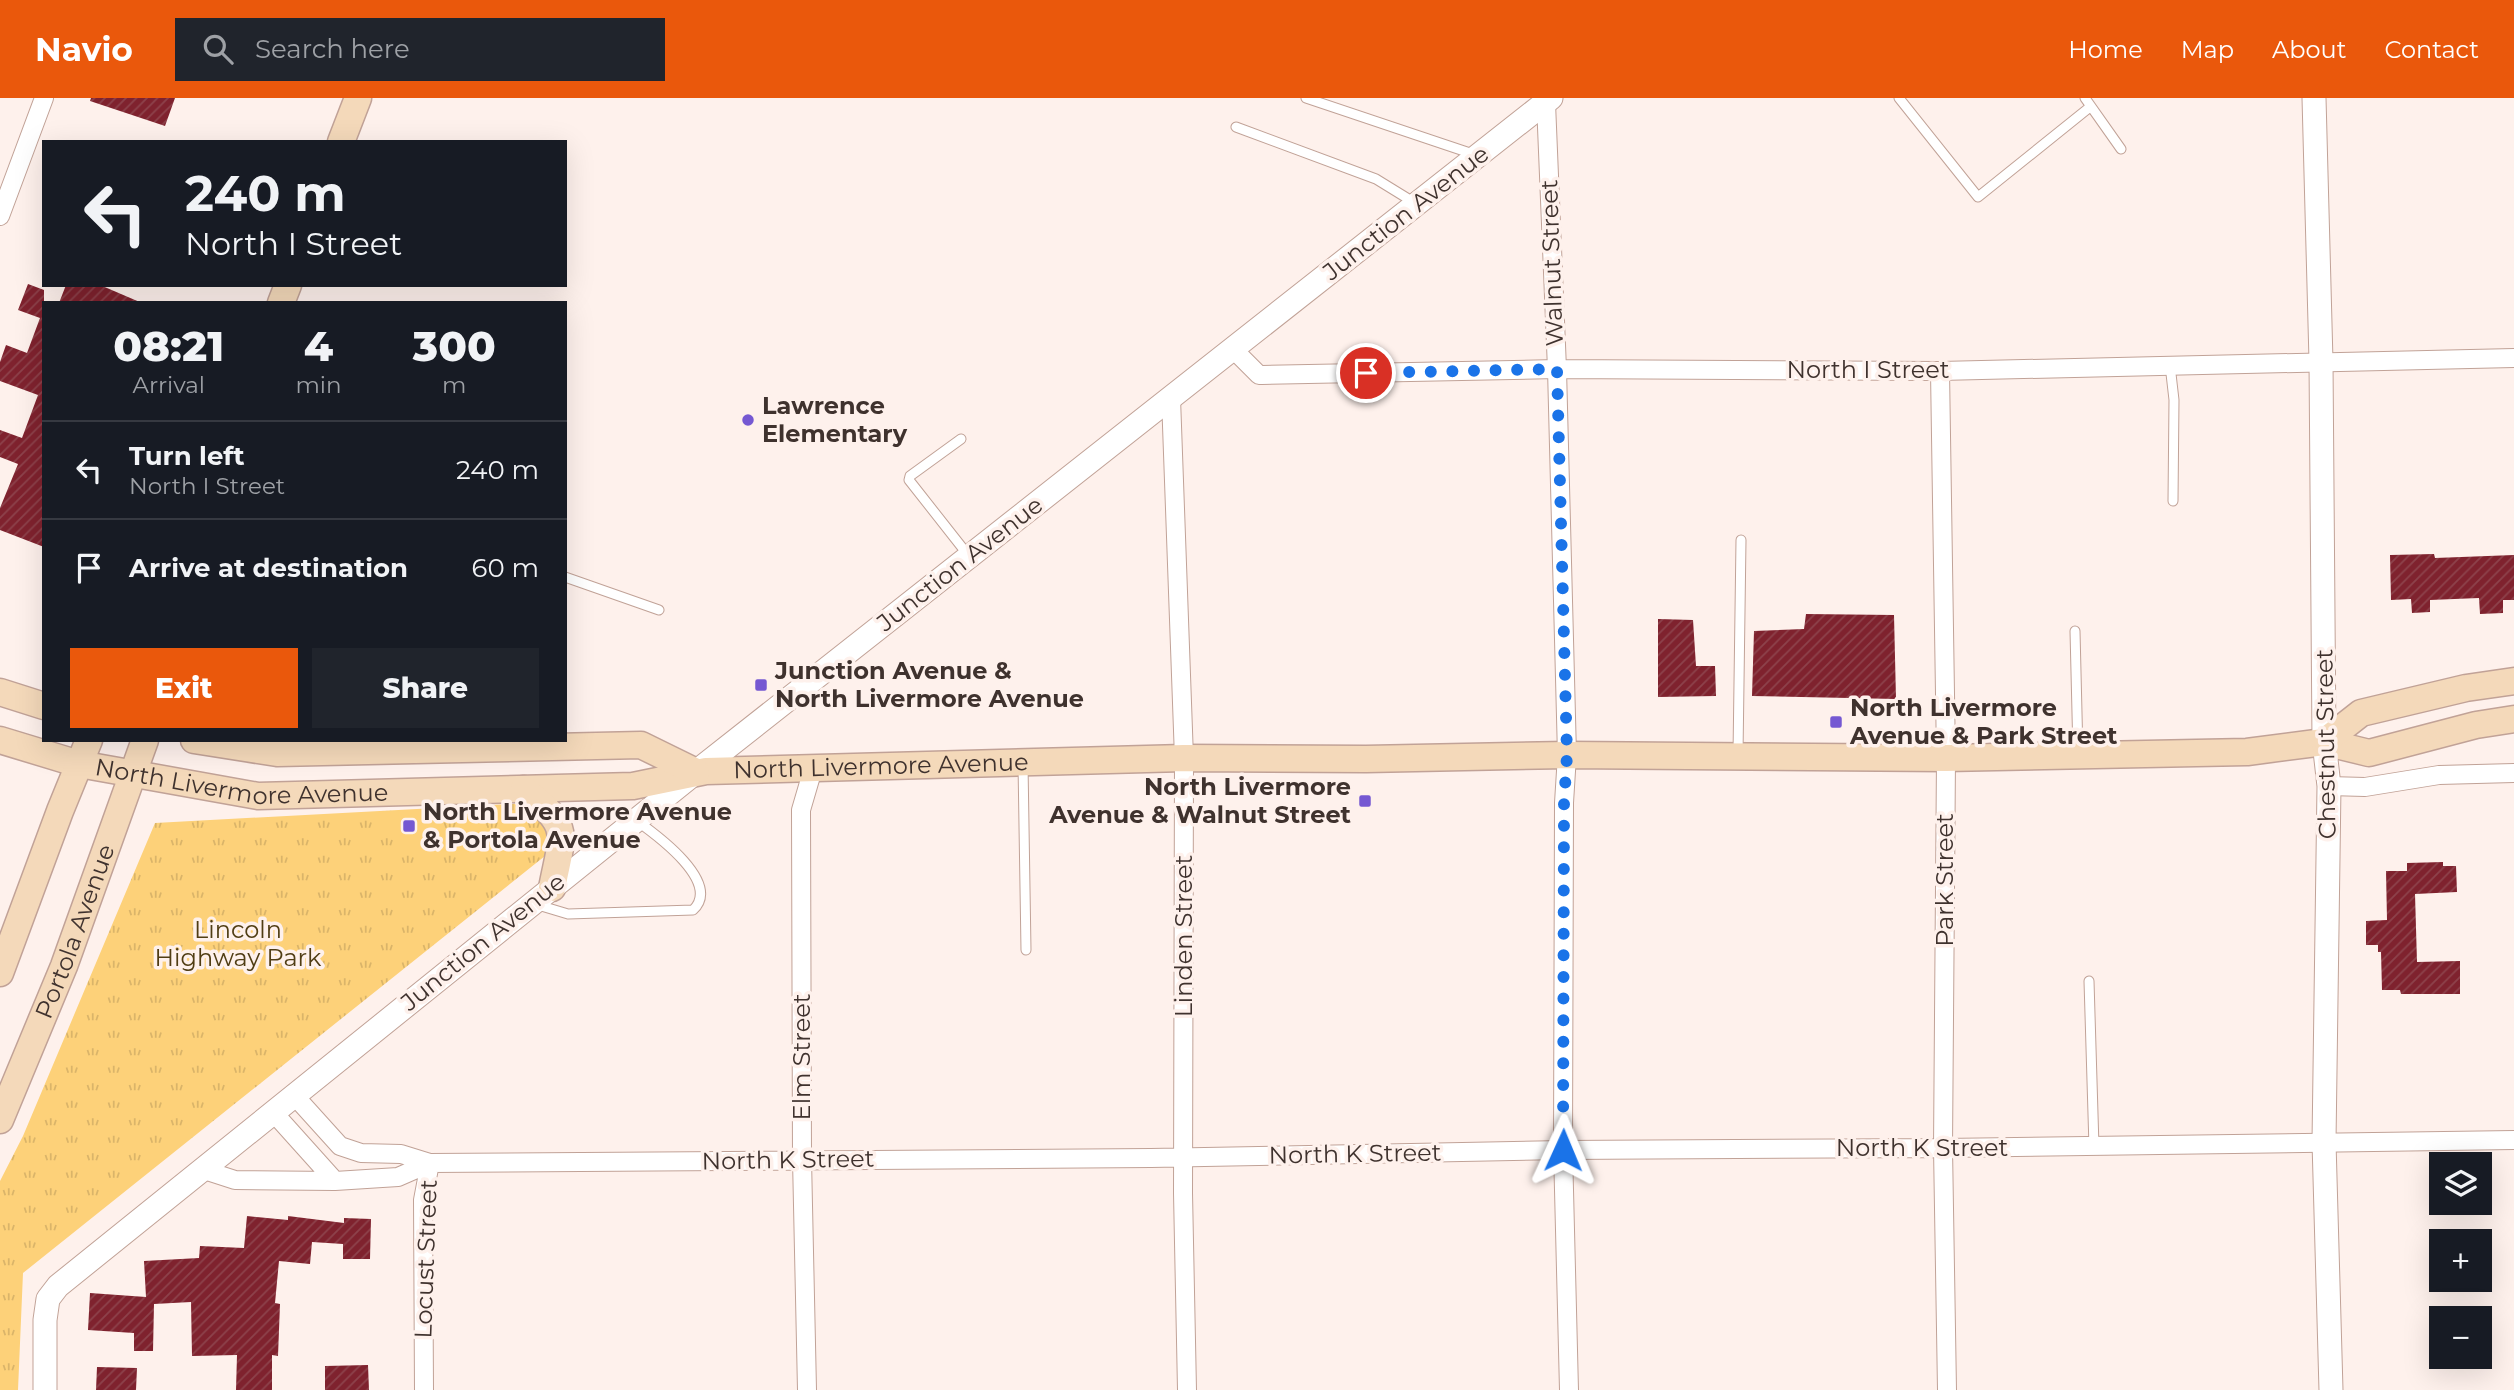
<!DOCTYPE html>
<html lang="en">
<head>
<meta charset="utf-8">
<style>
	:root { --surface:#171b24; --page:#20242c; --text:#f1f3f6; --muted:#9ea1a6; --line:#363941; --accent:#ea580c }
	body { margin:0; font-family:Montserrat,sans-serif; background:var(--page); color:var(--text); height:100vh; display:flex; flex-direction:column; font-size:26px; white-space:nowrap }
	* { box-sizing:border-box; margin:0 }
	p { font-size:23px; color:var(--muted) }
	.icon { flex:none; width:38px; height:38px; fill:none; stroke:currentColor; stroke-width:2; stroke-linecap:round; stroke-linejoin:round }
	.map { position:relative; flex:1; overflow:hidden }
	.details { position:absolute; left:42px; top:203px; width:525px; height:441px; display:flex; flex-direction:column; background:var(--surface); border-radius:0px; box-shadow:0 7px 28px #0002 }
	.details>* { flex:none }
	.hud { position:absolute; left:42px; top:42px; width:525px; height:147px; border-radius:0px; box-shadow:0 7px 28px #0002; background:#171b24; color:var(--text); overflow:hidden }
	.fabs { position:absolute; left:2429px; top:1054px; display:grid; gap:14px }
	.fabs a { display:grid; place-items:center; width:63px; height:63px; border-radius:0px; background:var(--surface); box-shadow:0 7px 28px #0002; font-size:35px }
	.pin { position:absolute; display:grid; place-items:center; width:60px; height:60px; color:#fff; margin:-30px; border:4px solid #fff; border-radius:50%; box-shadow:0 2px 7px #0007 }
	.me { position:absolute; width:77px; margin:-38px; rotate:1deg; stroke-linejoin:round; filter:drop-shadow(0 0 5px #0008) }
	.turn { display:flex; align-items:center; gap:24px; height:147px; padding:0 28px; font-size:32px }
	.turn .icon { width:91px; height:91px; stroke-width:2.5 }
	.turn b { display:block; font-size:49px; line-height:60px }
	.eta { display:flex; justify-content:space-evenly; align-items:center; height:119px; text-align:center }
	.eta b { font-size:42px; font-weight:800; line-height:49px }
	.action { display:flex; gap:14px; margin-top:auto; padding:14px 28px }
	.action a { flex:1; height:80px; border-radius:0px; background:var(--accent); color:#fff; font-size:28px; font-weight:800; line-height:80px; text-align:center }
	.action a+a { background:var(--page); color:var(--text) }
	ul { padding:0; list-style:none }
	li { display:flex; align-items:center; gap:21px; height:98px; padding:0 28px; border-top:2px solid var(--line) }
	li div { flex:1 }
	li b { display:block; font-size:26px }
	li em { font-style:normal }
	header { display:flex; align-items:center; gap:42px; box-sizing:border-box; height:98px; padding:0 35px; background:var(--accent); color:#fff }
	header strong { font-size:33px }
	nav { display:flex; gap:38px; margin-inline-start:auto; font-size:24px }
	.search { width:490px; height:63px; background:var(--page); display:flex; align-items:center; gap:18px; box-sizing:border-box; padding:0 24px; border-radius:0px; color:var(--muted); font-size:26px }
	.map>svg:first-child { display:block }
	.grass { fill:url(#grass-tufts) }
	.building { fill:url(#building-hatch) }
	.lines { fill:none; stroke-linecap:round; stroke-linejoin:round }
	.service-casing { stroke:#c1a297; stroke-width:11 }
	.minor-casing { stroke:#c1a297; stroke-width:20 }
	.tertiary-casing { stroke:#c1a297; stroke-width:25 }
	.secondary-casing { stroke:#c1a297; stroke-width:29 }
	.service { stroke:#fff; stroke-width:9 }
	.minor { stroke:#fff; stroke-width:18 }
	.tertiary { stroke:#fff; stroke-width:23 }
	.secondary { stroke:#f4d9ba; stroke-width:26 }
	.route { stroke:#1a73e8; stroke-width:12; stroke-dasharray:0 21.6 }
	.poi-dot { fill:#7558d2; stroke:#fef1ec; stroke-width:2.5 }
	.labels { text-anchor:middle; stroke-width:7; stroke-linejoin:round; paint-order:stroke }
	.street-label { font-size:24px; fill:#3f322e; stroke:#fef1ec }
	.poi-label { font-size:24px; font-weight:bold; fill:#3f322e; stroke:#fef1ec; text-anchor:start }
	.park-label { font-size:24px; fill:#503d14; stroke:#fef1ec }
</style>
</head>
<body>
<header>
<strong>Navio</strong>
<div class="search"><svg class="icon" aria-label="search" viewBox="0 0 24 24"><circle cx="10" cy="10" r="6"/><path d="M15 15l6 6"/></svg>Search here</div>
<nav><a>Home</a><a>Map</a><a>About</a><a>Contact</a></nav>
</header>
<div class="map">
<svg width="2514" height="1292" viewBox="0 0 2514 1292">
	<defs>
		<pattern id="grass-tufts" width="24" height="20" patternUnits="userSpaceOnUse" patternTransform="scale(1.75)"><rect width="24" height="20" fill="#fdd179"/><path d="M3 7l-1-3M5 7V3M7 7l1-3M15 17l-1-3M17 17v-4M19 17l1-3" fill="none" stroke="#dab469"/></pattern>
		<pattern id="building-hatch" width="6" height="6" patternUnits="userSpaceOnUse" patternTransform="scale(1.75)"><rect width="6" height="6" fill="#7f222e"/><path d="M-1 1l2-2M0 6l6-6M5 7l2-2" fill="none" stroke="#8d424b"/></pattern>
	</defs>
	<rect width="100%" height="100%" fill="#fef1ec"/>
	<path class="grass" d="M548,704L570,738L23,1175L18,1292H0V1083L23,1038L155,725Z"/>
	<path class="building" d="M91,0H175L165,28L90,3Z
		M28,186L44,192V449L0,432V410L18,366L0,359V332L22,340L38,297L0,283V264L6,247L27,255L40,220L18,212Z
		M66,187H100L142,205H59Z
		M2434,456L2435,460L2514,457V502H2503V515L2480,516L2479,500L2430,502V514L2412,515L2411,501L2391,502L2390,457Z
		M1806,516L1894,517L1896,601L1752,598L1754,533L1804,531Z
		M1658,521L1693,522L1696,568H1715L1716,598L1658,599Z
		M2443,764V768H2456L2457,794L2415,796L2417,864L2460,863V896H2401L2400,892H2382L2381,854H2378V847H2366V823L2387,822L2386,773H2407V765Z
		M247,1118L288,1122V1118L344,1125V1120L371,1121L370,1161H343V1146L312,1144L310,1166L279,1163L275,1205L280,1206L278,1258L272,1257V1292H236L237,1257L192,1258L191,1204L154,1206L153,1253H134V1235L88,1232L90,1195L146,1199L144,1163L199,1160L200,1148L244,1150Z
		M368,1267L369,1292H325V1268Z
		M97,1269L137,1270L136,1292H96Z"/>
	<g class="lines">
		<defs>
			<path id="service" d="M1306,0L1473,56
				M1899,0L1978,99L2090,9
				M2085,0L2121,51
				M1236,29L1376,81L1415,105
				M2170,267L2174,302L2173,403
				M961,341L910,378L909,382L968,457
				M565,479L659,512
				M2075,533L2078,656
				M1738,656L1741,442
				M1023,666L1026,852
				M538,807L568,816L693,812C722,785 658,738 637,723
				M2089,883L2094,1049"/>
			<path id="minor" d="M1546,5L1557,271L1567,657L1564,705L1563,1052L1569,1292
				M0,118L44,0
				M1233,251L1259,277H1262L1557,271L1940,273L2514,260
				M1940,273L1946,660L1943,1050L1947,1292
				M1171,300L1184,660L1183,1095L1187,1292
				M2329,688L2365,689L2439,677L2514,675
				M293,996L340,1048L361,1055L401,1056L430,1065
				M273,1014L335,1083
				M201,1071L235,1082L335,1083L398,1079L430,1065L1151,1060L1563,1052L1943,1050L2514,1042
				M424,1292L423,1102L430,1065
				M807,1292L802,1061L801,712L813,671"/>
			<path id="tertiary" d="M2314,0L2321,263L2324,644L2329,688L2324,1044L2331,1292
				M45,1292V1222L48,1201L58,1188L706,666L1551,0"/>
			<g id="secondary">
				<path d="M341,44L358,0"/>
				<path d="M281,205L288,187"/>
				<path d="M0,594L44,608"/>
				<path id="s1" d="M0,642L79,666L258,698L633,688L706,673L1184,660L1366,661L1567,657L1946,660L2247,654L2324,644L2369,655L2476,627L2514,621"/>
				<path d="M194,642L277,655L641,647L696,674"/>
				<path d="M2324,644L2361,615L2466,590L2514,583"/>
				<path d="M524,691C572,730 563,733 552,790"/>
				<path d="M0,875L60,713L89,642"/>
				<path id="s2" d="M0,1022L64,868L145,642"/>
			</g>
		</defs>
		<use href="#service" class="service-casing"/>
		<use href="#minor" class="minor-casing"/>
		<use href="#tertiary" class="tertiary-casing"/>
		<use href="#secondary" class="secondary-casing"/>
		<use href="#service" class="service"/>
		<use href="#minor" class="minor"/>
		<use href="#tertiary" class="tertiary"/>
		<use href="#secondary" class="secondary"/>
	</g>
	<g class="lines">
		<path class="route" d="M1366,275L1557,271L1567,657L1564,705L1563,1052"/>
	</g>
	<g class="poi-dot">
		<circle cx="748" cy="322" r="7"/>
		<rect x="754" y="580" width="14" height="14" rx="3.5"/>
		<rect x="1829" y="617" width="14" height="14" rx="3.5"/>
		<rect x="1358" y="696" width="14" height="14" rx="3.5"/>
		<rect x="402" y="721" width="14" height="14" rx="3.5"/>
	</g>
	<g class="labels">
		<g class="street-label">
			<text transform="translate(1406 115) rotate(-38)" y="8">Junction Avenue</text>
			<text transform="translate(1552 165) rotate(-92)" y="8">Walnut Street</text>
			<text x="1868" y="280">North I Street</text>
			<text transform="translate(960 466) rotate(-38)" y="8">Junction Avenue</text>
			<text transform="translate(2326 646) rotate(-91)" y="8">Chestnut Street</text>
			<text dy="8" stroke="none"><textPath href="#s1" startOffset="889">North Livermore Avenue</textPath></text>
			<text dy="8" stroke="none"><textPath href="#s1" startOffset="247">North Livermore Avenue</textPath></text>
			<text transform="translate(1945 782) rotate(-90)" y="8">Park Street</text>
			<text dy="8" stroke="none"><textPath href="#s2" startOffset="203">Portola Avenue</textPath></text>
			<text transform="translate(1184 838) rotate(-90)" y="8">Linden Street</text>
			<text transform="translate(483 844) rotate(-39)" y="8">Junction Avenue</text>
			<text transform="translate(802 959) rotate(-90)" y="8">Elm Street</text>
			<text x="1922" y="1058">North K Street</text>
			<text transform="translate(1355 1056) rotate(-1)" y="8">North K Street</text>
			<text transform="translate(788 1062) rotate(-1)" y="8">North K Street</text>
			<text transform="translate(426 1161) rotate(-88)" y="8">Locust Street</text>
		</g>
		<g class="poi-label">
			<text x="762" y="316">Lawrence<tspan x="762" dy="28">Elementary</tspan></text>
			<text x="775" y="581">Junction Avenue &amp;<tspan x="775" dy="28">North Livermore Avenue</tspan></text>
			<text x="1850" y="618">North Livermore<tspan x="1850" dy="28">Avenue &amp; Park Street</tspan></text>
			<text x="1351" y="697" text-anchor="end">North Livermore<tspan x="1351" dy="28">Avenue &amp; Walnut Street</tspan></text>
			<text x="423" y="722">North Livermore Avenue<tspan x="423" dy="28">&amp; Portola Avenue</tspan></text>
		</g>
		<g class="park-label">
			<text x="238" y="840">Lincoln<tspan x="238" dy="28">Highway Park</tspan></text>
		</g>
	</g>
</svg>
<div class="fabs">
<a><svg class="icon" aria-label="layers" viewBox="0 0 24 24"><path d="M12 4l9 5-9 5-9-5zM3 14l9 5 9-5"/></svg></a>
<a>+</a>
<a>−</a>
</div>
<div class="pin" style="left:1366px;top:275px;background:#d93025"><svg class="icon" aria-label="arrive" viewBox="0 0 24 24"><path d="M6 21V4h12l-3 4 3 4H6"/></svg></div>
<svg class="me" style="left:1563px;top:1052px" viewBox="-20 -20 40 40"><path d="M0-17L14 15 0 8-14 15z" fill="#1a73e8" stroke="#fff" stroke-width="4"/></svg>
<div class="hud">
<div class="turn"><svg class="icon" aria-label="left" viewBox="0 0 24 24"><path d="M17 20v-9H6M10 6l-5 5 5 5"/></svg><div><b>240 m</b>North I Street</div></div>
</div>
<section class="details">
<div class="eta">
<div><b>08:21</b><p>Arrival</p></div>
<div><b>4</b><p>min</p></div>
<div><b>300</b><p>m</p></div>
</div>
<ul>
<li><svg class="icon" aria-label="left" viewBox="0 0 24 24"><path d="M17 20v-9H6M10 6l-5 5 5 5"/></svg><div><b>Turn left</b><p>North I Street</p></div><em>240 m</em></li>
<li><svg class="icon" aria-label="arrive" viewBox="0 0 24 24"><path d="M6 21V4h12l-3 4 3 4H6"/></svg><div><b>Arrive at destination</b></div><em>60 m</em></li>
</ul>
<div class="action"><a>Exit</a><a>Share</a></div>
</section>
</div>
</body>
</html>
